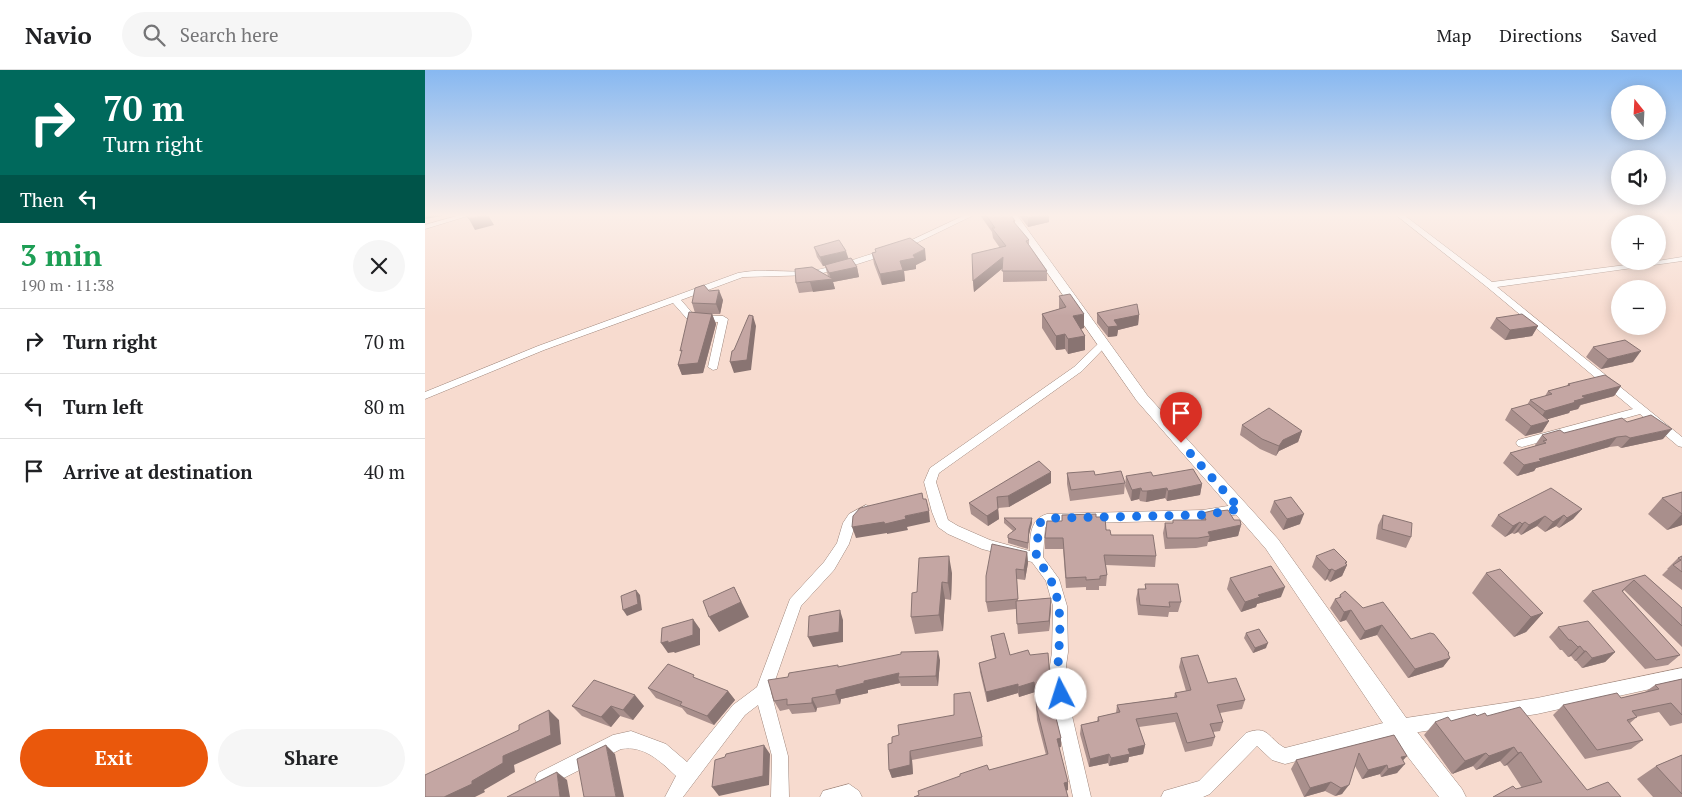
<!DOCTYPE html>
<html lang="en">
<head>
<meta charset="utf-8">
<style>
	:root { --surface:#fff; --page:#f6f6f6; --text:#202124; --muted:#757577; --line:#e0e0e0; --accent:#ea580c }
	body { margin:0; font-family:"PT Serif",serif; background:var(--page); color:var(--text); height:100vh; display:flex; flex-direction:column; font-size:19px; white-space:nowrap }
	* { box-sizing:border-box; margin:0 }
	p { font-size:16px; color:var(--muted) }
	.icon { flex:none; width:28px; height:28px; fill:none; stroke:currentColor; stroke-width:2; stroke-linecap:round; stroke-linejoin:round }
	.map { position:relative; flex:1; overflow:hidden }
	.drawer { display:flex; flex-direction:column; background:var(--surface); width:425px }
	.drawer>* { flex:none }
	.top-card { background:#00695c; color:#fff; overflow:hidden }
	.needle { width:32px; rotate:342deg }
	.controls { position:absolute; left:1186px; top:15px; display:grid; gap:10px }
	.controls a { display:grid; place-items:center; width:55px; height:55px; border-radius:50%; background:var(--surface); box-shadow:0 2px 12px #0003; font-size:25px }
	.pin { position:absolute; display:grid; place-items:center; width:42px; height:42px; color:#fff; margin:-51px -21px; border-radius:50% 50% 50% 0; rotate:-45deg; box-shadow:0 0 5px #0007 }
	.pin .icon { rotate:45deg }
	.me { position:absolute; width:55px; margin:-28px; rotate:355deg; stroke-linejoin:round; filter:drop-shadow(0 0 4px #0008) }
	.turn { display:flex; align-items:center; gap:18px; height:105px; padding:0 20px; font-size:22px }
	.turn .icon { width:65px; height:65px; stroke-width:2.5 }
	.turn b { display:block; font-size:35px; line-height:42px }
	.then { display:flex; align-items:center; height:48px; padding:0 20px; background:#0003; gap:10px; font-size:19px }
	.round { display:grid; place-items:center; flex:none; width:52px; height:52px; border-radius:26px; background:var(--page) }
	.summary { display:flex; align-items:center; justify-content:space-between; height:85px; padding:0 20px }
	h1 { font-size:30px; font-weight:600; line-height:38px; color:#1e9e55 }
	.button { display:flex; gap:10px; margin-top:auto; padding:10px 20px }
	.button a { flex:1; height:58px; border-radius:30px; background:var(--accent); color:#fff; font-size:20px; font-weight:600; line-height:58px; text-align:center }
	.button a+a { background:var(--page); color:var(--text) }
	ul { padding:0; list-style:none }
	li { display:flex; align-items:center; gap:15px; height:65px; padding:0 20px; border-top:1px solid var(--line) }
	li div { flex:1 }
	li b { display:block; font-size:19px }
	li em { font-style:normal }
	header { display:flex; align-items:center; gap:30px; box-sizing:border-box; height:70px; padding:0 25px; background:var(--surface); border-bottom:1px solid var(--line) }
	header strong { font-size:24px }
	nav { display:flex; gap:28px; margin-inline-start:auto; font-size:18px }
	.search { width:350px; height:45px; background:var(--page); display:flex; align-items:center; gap:12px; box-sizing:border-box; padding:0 18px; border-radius:28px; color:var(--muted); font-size:19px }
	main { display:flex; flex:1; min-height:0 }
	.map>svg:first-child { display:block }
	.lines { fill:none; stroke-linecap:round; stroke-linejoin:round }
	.minor-casing { stroke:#9f867b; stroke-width:1 }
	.tertiary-casing { stroke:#9f867b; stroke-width:1 }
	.minor { fill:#fff; fill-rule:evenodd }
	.tertiary { fill:#fff; fill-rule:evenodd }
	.wall { fill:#a98f8c }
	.shaded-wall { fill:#897472 }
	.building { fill:#c4a6a3; stroke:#897472 }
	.route { stroke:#1a73e8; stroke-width:9; stroke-dasharray:0 16.2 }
</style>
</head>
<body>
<header>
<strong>Navio</strong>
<div class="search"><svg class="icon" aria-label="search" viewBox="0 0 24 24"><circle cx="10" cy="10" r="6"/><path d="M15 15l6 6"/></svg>Search here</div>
<nav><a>Map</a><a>Directions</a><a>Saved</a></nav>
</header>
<main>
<section class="drawer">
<div class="top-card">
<div class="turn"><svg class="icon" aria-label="right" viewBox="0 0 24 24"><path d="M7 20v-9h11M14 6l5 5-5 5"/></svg><div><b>70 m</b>Turn right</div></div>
<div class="then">Then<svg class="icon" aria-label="left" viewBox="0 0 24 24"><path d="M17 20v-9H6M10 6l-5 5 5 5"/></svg></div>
</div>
<div class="summary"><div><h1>3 min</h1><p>190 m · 11:38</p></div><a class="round"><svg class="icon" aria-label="close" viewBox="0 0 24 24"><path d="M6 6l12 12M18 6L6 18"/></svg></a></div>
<ul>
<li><svg class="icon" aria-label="right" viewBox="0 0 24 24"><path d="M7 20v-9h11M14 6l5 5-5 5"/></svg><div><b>Turn right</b></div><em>70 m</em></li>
<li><svg class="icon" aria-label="left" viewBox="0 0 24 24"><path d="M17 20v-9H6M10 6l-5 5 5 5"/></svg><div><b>Turn left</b></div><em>80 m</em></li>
<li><svg class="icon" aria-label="arrive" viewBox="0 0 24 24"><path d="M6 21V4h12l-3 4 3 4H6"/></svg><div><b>Arrive at destination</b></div><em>40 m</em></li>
</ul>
<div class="button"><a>Exit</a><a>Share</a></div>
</section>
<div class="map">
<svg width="1257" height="727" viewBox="0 0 1257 727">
	<rect width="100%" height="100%" fill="#f7dbcf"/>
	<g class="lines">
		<defs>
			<path id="minor" d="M35,145H46L0,159V155Z
				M540,145H549L479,179L472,177Z
				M971,145H979L1067,212L1232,191L1257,187V191L1072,217L1257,367V377L1253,376L1215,344L1097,377L1093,376L1091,373L1093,370L1208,339L1062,217Z
				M461,180H464V184L423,197L389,205L318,207L256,230L269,245L298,246L303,249L292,299L288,300L283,297L293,252L263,250L248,233L119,280L0,329V322L113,276L313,203C337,198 362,203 386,201C412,197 436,186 461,180Z
				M679,270L684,273L682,275L657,301L514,403L511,412L523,450L533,456L565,470L605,481C605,466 605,449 622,444L778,440L815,434L819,436L821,439L819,442L815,444L778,450L624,454L620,458L618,487L634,509L642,536L643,582L641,596L645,637L666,727H648L629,637L625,596L627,582L628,536L621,511L607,492L557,479L523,464L513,457L507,442L499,412L505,398L649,297L676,271Z
				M441,435L445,437L447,440L445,443L431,452L424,474L409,500L376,536L346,622L363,686L364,727H346L347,686L333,635L320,645L258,727H240L251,706C235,691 219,675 196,679L119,718L113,715L110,709L113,703L188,665L206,661L241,674L262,692L308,635L332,617L365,529L399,492L412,473L418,453L424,444Z
				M1257,598V612L1112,644L974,665L860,694L847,690L832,676L785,724L778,727H736L739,721L774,711L821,663C844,654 843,669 860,678L974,649L1112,628Z
				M424,714L434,721L437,727H395L398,721Z"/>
			<path id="tertiary" d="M582,145H592L722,325L853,469L982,649L1037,719L1041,727H1014L966,665L841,479L712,331Z"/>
		</defs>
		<use href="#minor" class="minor-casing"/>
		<use href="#tertiary" class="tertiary-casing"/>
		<use href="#minor" class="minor"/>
		<use href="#tertiary" class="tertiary"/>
	</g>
	<path class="wall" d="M555,145H586L590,151V154L604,170V175L622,201V211L578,212V198L549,222L548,211L575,178L568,168L567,162Z
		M594,145H624V152L603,157Z
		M389,177L423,189L432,197L434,207L408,212L410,219L374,223L371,213L403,206L400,196H398L392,187Z
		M447,183L501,190L491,195V199L479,201L480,211L457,215L449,194Z
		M284,221L298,230L295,244H287L291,254L278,303L257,305L253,295L270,243L267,233Z
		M634,226L659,258L656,259L660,266V280L643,284L640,279L631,280L617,258V244L634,239Z
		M672,243L714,245L713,255L693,260L692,266L683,267L672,253Z
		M1071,248L1113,256L1107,266L1080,270L1065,258Z
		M1168,277L1208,292L1176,299L1161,287Z
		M1143,314L1196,316L1189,326L1156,335L1153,339L1145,341L1144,343L1122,349L1124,351L1117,362L1100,366L1080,350L1086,339L1102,335L1105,330L1120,326L1123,321L1142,316Z
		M1202,352L1238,369L1196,378L1193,376L1184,377L1111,398L1109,401L1092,406L1078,393L1085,383L1110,376V375L1117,365L1139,363Z
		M817,355L877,361L873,372L854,381L851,386L835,379L815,365Z
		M642,403L670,405L700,413L699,424L645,431L642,414Z
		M701,406H728L777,414L775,425L742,431L740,428L721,432L715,431L714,429L706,431L700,416Z
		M626,413L584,437L573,438L574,449L563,456L546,444L544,433Z
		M1257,422V455L1242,460L1223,444L1237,428Z
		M849,431L875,454L858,460L845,442Z
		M1157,439L1148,449L1134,458L1131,456L1120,462L1112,456L1096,465L1093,462L1089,464L1087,463L1080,467L1066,456L1073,445Z
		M795,441L809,450L816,455L813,466L783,472L782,476L771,478L740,479L738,463L740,453H748V450H776L778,443Z
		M958,445L986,467L981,478L951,469L953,455Z
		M671,447L686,465L731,486L730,497L681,495L682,505L681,516H674V520H661V517L641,518L638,479H620V468L637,451Z
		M579,448H607V453L604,464L603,479L583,473V468L588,461L579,453Z
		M602,482L603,493L600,510L592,509L593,531L626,528V538L624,561L593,564L591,539L563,542L561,532Z
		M891,486L922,492L921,494L922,495L917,506L905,512L902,509L900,511L887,497Z
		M1257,486V520L1237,505L1243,499H1242L1253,488Z
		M527,503L526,530L520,529L518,561L490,564L486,547L492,522Z
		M1061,503L1118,543L1101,562L1089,567L1047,523Z
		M1220,505L1257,538V577L1199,520L1198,522L1255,585L1243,595L1220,599L1158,531L1167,521Z
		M805,508L856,527L832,534L831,537L816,542L802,519Z
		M720,514L756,532L753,542H744L743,547L713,545L711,529L713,519H720Z
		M915,525L938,538L986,569L1024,583L1023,585L1025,588L1018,597L983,608L952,565L935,570L921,550L915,552L905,538L910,529L914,528Z
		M1133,557L1190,582L1180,592L1157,598L1151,591H1150L1146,586L1143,587L1137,580H1135L1124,567Z
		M821,563L841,578L828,583L819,568Z
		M566,566L585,585H605L627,632L636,668V677H634L643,720L641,721L643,727H489L564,700L621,685L612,650L610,622L594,627L593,623L562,632L555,602L554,593L570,589Z
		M756,588L783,613L820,630L817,639L795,643L798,652L795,661L788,662L790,667L787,676L760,682L750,652L714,657L720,675L718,684L704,687L703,692L684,696L683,693L664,697L655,664L656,655L672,651L673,647L691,643L692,635L749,627L750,623L761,621L754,597Z
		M515,590L513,616H476L475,613L443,620V623L416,629L415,634L392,638L391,642L367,644L364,639L355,641L349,631L363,607L413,597Z
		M272,609L303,621L310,630L289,655L262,644L257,638L231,628L223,618Z
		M1257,609V653L1245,656L1234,642L1211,647H1212L1205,653L1218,670L1206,679L1160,689L1128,645L1138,635L1196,628L1220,622L1230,615Z
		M147,636H219L208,650L195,646L186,657L157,646Z
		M1052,646H1062L1162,720L1196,727L1091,719L1097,718L1082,695L1079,696L1075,691L1051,700L1048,696L1027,704L999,665L1010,652L1026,651Z
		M969,665L978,691L972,703L956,707L955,704L937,709L930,696L917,724L910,726L900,721L879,727L866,699L871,690Z
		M557,667L558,676L487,690L488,704L467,708L464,700L463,674Z
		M1257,685V727H1228L1212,709L1231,696Z"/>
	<path class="shaded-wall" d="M0,145H22L0,149Z
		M63,145L69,155L50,160L44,149Z
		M617,145H624V152L603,157V148Z
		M500,179L501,190L491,195V199L479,201L480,211L457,215L455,204L475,191L488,185Z
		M421,181L424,190L398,196L395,187Z
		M578,187L579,197L549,222L548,211Z
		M432,197L434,207L408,212L410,219L388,222L385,212L406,209L404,203Z
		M294,220L298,230L295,244L291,234Z
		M287,244L291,254L278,303L257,305L253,295Z
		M659,244V258L647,261L648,246Z
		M714,245L713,255L693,260L692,266L683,267V257L689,250Z
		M328,246L331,256L326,300L309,303L305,292Z
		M1113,256L1107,266L1080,270L1085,260Z
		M640,264V279L631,280V266Z
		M660,266V280L643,284V269Z
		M1216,281L1208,292L1176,299L1183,289Z
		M1196,316L1189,326L1155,335L1153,339L1145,341L1144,343L1113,352L1120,341L1149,331L1157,326Z
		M1124,351L1117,362L1100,366L1106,356Z
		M1247,359L1238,369L1196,378L1205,368Z
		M877,361L873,372L854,381L851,386L854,376L858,370Z
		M1192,367L1184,377L1111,398L1109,401L1092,406L1099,395L1114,389Z
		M626,402V413L584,437L583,426Z
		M777,414L775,425L742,431L743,421Z
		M716,418L714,429L706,431L707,420Z
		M742,418L740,428L721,432L722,421Z
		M572,427L574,449L563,456L562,446Z
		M1157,439L1148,449L1134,458L1142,448Z
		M504,441L505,452L482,457L483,460L462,464V463L431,468L427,457Z
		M879,444L875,454L858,460L862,449Z
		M1257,444V455L1242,460Z
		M1139,445L1131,456L1120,462L1128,452Z
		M1120,446L1112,456L1096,465L1104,455Z
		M607,448V453L604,464L603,479L604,459Z
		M1095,452L1087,463L1080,467L1088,456Z
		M1100,452L1093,462L1089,464L1097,454Z
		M816,455L813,466L783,472L785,466L783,462Z
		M602,482L603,493L600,510L599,500Z
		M524,486L527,503L526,530L523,513Z
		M922,492L920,496L922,495L917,506L905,512L910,501L920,493Z
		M907,499L902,509L900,511L904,500Z
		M517,512L520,529L518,561L514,545Z
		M309,517L324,547L294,562L284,547Z
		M860,517L856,527L832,534L831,537L816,542L820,532L833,525Z
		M211,520L215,525L217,540L202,546L198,540Z
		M626,528V538L624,561V551Z
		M415,540L418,550V572L388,577L383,567Z
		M926,540L921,550L915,552L919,542Z
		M1118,543L1101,562L1089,567L1106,547Z
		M268,549L275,559V575L250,583L249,582L243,583L236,573Z
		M957,555L952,565L935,570L940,561Z
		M843,573L841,578L828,583L830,578Z
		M1155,576L1146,586L1143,587L1153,577Z
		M513,581L515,590L513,616L511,606Z
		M1159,581H1161L1151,591H1150Z
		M1190,582L1180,592L1157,598L1167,588Z
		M1024,583L1020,590L1025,588L1018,597L983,608L990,599Z
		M474,603L473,607L475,613L443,620V623L416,629L415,634L411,624V620L439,611Z
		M609,612L610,622L594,627L593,617Z
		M593,614V623L562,632L561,622Z
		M303,621L310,630L289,655L282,646Z
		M210,625L219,636L208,650L198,640Z
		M387,628L392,638L391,642L387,633Z
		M186,636L195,646L186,657L176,647Z
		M124,640L134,650L136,674L89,695L90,702L59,720L60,722L50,727H19L78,686Z
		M636,668V677L632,678V669Z
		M181,675L190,684L199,727H191Z
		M339,675L345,684L344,715L294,726L287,717Z
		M720,675L718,684L704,687L703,692L684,696L686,688L703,679Z
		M1089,677L1075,691L1051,700L1064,686Z
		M485,681L487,690L488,704L467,708L464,700Z
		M1096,682L1082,695L1079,696L1093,683Z
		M1061,683L1048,696L1027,704L1040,691Z
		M684,684L683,693L664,697L665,689Z
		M982,686L974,695L976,687Z
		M980,694L972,703L956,707L963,699Z
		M962,695L955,704L937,709L943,700Z
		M132,702L142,710L145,727H135Z
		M643,712V720L639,721V713Z
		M906,712L900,721L879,727L885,718Z
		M924,715L917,724L910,726L916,718Z"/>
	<path class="building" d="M41,145H62L44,149Z
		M561,145H586L590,151H588L604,170L601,171L622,201H577L578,187L548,211L547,184L581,176L567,158H570Z
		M601,145H617L603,148Z
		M485,168L500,179L488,185L490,188L475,191L478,200L455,204L447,183L451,182L450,179Z
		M414,170L421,181L395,187L389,177Z
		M426,188L432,197L404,203L400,195Z
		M387,197L408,209L371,213L370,199Z
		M279,215L284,221L294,220L291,234L267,233L270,218Z
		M645,224L659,244L648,246L660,266L643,269L640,264L631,266L617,244L641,237L634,226Z
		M712,234L714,245L689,250L693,256L683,257L672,243Z
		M264,242L287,244L273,293L253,295L257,280L255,281Z
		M1097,244L1113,256L1085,260L1071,248Z
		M324,245L328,246L322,290L305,292L307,281L309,280Z
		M1200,270L1216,281L1183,289L1168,277Z
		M1180,305L1196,316L1157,326L1160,328L1149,331L1151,332L1120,341L1105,330L1127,324L1123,321L1145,315L1143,314Z
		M1104,334L1124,351L1106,356L1086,339Z
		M844,338L877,361L858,370L854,376L837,369L817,355Z
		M1226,345L1247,359L1205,368L1201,366L1192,367L1114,389L1116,391L1099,395L1085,383L1121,373L1118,371L1122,370L1117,365L1135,360L1139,363L1197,348L1202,352Z
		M614,391L626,402L583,426L572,427L573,439L562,446L544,433Z
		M768,399L777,414L743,421L742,418L722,421H717L716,418L707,420L701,406L726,402L728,406Z
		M669,401L670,405L696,401L700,413L646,420L642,403Z
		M1126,418L1157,439L1142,448L1139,445L1128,452L1120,446L1104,455L1100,452L1097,454L1095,452L1088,456L1073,445Z
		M1257,422V444L1237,428Z
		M497,423L498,429H501L504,441L480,446L481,449L460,454L459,452L427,457L428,446L435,438Z
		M866,427L879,444L862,449L849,431Z
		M794,439L795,441L803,440L809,450H815L816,455L783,462L785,466L773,468H742L740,453H748V450H781L778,443Z
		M671,444V447H680L681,460H685L686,465H728L731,486L679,485L682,505L675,506V509L661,510V507L641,508L638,468H620L622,451H637V445Z
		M958,445L987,453L986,467L957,459Z
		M579,448H607L604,459L603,473L583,468V465L591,459Z
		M567,474L602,482L599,500L591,499L593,529L561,532V506Z
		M909,479L922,492L920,493L922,495L910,501L907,499L904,500L891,486Z
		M524,486L523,513L517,512L514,545L486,547L487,523L492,522L494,488Z
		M1257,486V502L1248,495L1256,490L1253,488Z
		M846,496L860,517L833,525L835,527L820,532L805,508Z
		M1075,499L1118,543L1106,547L1061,503Z
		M1220,505L1257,538V556L1209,510L1197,521L1255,585L1231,590L1167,521Z
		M720,514H753L756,532H744L745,537L715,535L713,519H721Z
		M309,517L316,532L284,547L278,531Z
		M211,520L213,534L198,540L196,526Z
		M920,521L938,538L958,532L986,569L1005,563L1009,564L1024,583L1023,584L1025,588L990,599L957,555L940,561L926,540L919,542L910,529L916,527L915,525Z
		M626,528L624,551L592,554L591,531Z
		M415,540L414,562L383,567L384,546Z
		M268,549V565L243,573V571L236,573L237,558Z
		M1163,551L1190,582L1167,588L1161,581H1159L1155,576L1153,577L1146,570H1144L1133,557Z
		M834,559L843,573L830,578L821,563Z
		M579,563L585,585L603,580L605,585L623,583L627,632L636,668L632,669L643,712L639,713L643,727H489L494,725L493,721L535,706V704L562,695L564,700L623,684L612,640L609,612L593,617V614L561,622L554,593L571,588L566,566Z
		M513,581L511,606L473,607L474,603L439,611V613L411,620V624L387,628V633L362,635V629L349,631L343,610L363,607L364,603L413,595V597L476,584V582Z
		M773,585L783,613L811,608L820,630L792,635L798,652L785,654L790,667L762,673L752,643L711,649L720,675L703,679L705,684L686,688L684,684L665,689L656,655L674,651L673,647L695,642L692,635L752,627L750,623L766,620L756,588Z
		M243,594L269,605L268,607L303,621L282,646L255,635L257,632L223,618Z
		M1257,609V645L1246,633L1207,641L1212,647L1202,650L1218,670L1172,680L1138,635L1192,623L1196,628L1234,619L1230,615Z
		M169,610L210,625L198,640L186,636L176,647L147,636Z
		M545,622L557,667L485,681V695L464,700L463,674L467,673V667L474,665L473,655L529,645V624Z
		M1095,637L1162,720L1183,712L1196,727H1068L1088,716L1091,719L1117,712L1096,682L1093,683L1089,677L1064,686L1061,683L1040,691L1010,652L1023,647L1026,651L1050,644L1052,646L1060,643L1062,646Z
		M124,640L126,665L78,686V693L47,711V714L19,727H0V705L94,660V655Z
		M969,665L982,686L976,687L980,694L963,699L962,695L943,700L934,683L924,715L916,718L906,712L885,718L871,690Z
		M181,675L191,727H159L152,689Z
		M339,675L338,706L287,717L290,690L300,687L301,684Z
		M1257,685V724L1231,696Z
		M132,702L135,727H82Z"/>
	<linearGradient id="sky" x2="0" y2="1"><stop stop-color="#87b8f1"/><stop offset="0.59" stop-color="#fbefe9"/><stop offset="1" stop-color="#fbefe9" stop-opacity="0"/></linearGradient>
	<rect width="1257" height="246" fill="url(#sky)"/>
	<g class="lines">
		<path class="route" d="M636,624C635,615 633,605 633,596C635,554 641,523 611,488L614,454L617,451L630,448L778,445L815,439L756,373"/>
	</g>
</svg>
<div class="controls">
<a><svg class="needle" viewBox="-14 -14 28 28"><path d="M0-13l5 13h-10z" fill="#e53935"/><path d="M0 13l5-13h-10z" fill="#757577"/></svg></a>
<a><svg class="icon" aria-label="sound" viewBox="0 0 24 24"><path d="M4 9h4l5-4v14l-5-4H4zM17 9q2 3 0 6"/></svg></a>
<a>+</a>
<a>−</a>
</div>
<div class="pin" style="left:756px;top:373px;background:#d93025"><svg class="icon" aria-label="arrive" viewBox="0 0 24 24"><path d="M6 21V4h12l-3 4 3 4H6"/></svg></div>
<svg class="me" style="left:636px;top:624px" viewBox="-20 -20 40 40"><circle r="19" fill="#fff"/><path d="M0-13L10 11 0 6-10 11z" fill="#1a73e8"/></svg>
</div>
</main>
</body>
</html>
